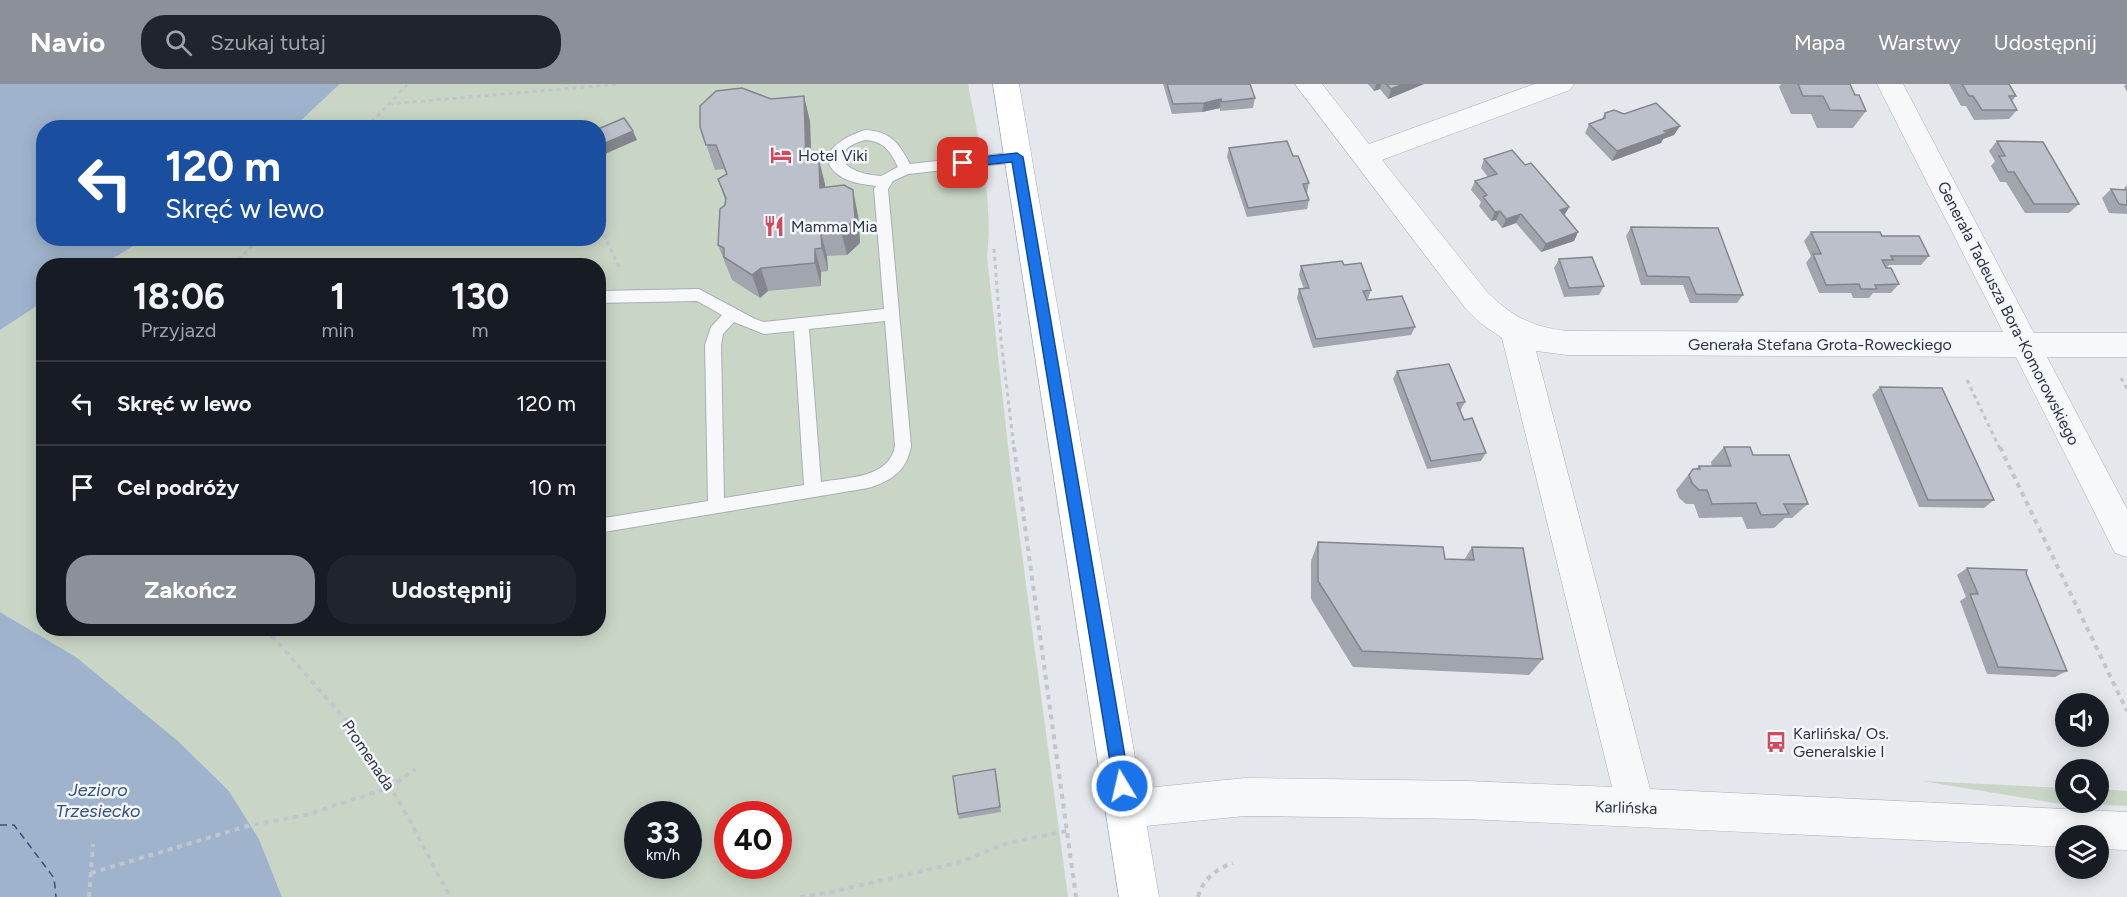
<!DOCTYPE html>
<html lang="pl">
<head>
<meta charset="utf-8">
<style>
	:root { --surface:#171b24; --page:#20242c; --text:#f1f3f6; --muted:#9ea1a6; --line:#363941; --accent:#8c9099 }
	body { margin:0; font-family:Figtree,sans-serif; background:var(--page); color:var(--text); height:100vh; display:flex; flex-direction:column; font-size:22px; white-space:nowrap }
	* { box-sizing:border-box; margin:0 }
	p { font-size:20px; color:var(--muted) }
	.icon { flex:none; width:33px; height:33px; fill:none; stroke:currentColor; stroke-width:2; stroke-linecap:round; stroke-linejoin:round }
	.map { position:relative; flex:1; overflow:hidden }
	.drawer { position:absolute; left:36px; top:174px; width:570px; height:378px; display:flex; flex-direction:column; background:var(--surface); border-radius:24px; box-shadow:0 3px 15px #0003 }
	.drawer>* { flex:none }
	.guide { position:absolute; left:36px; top:36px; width:570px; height:126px; border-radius:24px; box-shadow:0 3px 15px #0003; background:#1a4fa0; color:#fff; overflow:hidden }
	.buttons { position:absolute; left:2055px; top:609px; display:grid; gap:12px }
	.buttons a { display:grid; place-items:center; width:54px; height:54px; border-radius:50%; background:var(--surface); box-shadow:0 3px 15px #0003; font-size:30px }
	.speed { position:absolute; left:624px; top:717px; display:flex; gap:12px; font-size:30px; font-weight:700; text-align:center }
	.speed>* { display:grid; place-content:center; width:78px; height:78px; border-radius:50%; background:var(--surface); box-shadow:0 3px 15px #0003; line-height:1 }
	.speed small { font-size:15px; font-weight:400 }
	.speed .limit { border:9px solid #d22; background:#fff; color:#111 }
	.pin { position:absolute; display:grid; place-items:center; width:51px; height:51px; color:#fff; margin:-26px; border-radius:12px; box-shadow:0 3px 9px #0006 }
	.me { position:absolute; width:66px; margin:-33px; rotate:351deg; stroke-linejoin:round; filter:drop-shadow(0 0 4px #0008) }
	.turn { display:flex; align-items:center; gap:21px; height:126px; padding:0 30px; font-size:27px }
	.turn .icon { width:78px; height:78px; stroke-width:2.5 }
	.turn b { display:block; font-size:42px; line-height:51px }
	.eta { display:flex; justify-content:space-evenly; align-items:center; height:102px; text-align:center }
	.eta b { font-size:36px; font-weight:700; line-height:42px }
	.cta { display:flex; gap:12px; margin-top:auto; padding:12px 30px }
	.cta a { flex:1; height:69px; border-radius:24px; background:var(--accent); color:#fff; font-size:24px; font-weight:700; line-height:69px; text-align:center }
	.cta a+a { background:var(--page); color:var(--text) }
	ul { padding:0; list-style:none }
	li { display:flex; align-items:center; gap:18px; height:84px; padding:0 30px; border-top:2px solid var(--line) }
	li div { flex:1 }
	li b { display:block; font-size:22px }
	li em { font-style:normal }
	header { display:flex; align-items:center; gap:36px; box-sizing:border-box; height:84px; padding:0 30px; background:var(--accent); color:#fff }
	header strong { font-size:28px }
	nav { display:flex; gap:33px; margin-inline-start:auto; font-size:21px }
	.search { width:420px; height:54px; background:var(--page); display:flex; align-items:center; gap:15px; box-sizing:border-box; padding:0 21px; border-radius:24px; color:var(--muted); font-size:22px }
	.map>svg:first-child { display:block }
	.green { fill:#c9d6c5; fill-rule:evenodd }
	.water { fill:#9fb4cc }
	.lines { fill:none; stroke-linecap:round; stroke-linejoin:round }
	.ferry { stroke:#34527a; stroke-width:1.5; stroke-dasharray:7 5; stroke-linecap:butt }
	.lane-casing { stroke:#a9aeb7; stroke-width:2 }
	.street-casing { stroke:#a9aeb7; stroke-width:1 }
	.secondary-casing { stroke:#a9aeb7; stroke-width:1 }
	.path-far1 { stroke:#c2c5cb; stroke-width:3; stroke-dasharray:4 4; stroke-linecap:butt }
	.path { stroke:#c2c5cb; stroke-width:4; stroke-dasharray:5 5; stroke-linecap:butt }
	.lane { fill:#f7f8fa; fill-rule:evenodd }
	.street { fill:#f7f8fa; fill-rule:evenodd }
	.secondary { fill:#fff; fill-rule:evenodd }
	.wall { fill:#a1a5ae }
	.shaded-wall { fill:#83868d }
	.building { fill:#bbc0ca; stroke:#83868d; stroke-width:1.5 }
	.route { fill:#1a73e8; stroke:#114b97; stroke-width:1.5 }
	.labels { text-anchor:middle; stroke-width:5; stroke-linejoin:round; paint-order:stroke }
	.poi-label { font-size:16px; fill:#2b3445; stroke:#f4f6f9; text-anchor:start }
	.street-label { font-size:16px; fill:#2b3445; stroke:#f4f6f9 }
	.water-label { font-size:18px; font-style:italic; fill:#34527a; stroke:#f4f6f9 }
</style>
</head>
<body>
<header>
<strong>Navio</strong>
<div class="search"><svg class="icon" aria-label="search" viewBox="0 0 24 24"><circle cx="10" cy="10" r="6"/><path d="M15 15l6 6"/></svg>Szukaj tutaj</div>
<nav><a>Mapa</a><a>Warstwy</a><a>Udostępnij</a></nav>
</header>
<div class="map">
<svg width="2127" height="813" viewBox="0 0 2127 813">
	<rect width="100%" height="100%" fill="#e4e7ec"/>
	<path class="green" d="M340,0H968C978,54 994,118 987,172L1011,388L1068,813H282L259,755L229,707L178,657L76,573L0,528V246L43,218L44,544H598V182L102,181L145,155L598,154V44L294,43ZM638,730H688V782H638ZM728,730H778V782H728Z
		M1922,697L2065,704L2066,718H2098L2099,705L2127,707V722L2055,719Z"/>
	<path class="water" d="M0,0H340L294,43L44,44V154L145,155L102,181L44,182L43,218L0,246Z
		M0,528L76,573L178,657L229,707L259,755L282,813H0Z"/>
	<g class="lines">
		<path class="ferry" d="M0,741H14L54,794L56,813"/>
		<defs>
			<path id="lane" d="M865,46C890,47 899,59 910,80L1017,68L1024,73L1017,78L908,90L893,97L888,105L911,362C907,387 891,397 868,404L598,449V435L708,417L705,261L711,243L722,231L697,217L598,219V207L699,205L755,235L764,238L884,225L874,105L876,102C863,100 847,99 836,89C812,68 849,51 865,46ZM865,56C884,57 890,67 898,83C893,85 886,90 881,92C881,92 873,91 872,91C840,86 829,66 865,56ZM885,237L895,362C889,395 847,393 821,398L809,245ZM734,238L764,250L794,247L804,401L724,414L721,261L723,250Z"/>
			<path id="street" d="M1295,0H1322L1369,60L1534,0H1574L1570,6L1382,76L1488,209C1513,233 1532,243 1567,247L2003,248L1877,0H1903L2034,249H2127V273H2047L2127,425V473L2115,469L2016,273L1567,271L1536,267L1650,705L2127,728V766L2098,765V752H2066V763L1467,735L1245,732L1126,744L1112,738L1107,725L1112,712L1126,706L1245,694L1467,697L1612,703L1502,254L1479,238L1466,225Z"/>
			<path id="secondary" d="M993,0H1019L1159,813H1119Z"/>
		</defs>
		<use href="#lane" class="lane-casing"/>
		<use href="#street" class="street-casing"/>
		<use href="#secondary" class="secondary-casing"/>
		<path class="path-far1" d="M389,20L620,0
			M366,44L408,0
			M598,127L604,151L620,185
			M994,165L1001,255L1014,365
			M233,182L259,154
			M2121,294L2127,305
			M1967,296L2000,365"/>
		<path class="path" d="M1014,363L1076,813
			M2000,363L2127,627
			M265,544L360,652L408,733L450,813
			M91,789L251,741L306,731L391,703L415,685
			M89,813L93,760
			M800,813L827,809L957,779L1008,759L1067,747
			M1198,813C1203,795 1216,785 1233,779"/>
		<use href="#lane" class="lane"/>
		<use href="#street" class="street"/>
		<use href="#secondary" class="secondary"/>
	</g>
	<path class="wall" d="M1163,0H1250L1255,14L1253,24L1220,27V24L1202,28L1172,30Z
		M1368,0H1424L1388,15L1380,5L1374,7Z
		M1781,0H1850L1855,11L1866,27L1853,44H1817L1811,30H1791L1779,3Z
		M1949,0H2009L2016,12L2012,17L2017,26L2009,35L1974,36L1966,22H1961Z
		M2126,0H2127V8L2124,2Z
		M1605,29L1624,30L1680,42L1674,51L1663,55L1661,59L1612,77L1585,49L1589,40L1602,35Z
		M810,37L811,76L825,100V103L858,131L860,159L847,171L827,172L828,187L821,188V202L768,207L760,214L732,196L718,161L725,116L718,95L726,90L724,85L715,86L700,43Z
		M1997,57L2079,120L2069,129H2025L2006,98H2000L1991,82L1995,77L1989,67Z
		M1229,64L1293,72L1309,99L1307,109L1309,116L1307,125L1247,133L1227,73Z
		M1484,75L1525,81L1569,123L1564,131L1578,148L1574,157L1541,168L1516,139L1502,144L1496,136L1491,137L1479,122L1481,118L1471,106L1475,97L1488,93L1481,84Z
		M2127,101V130L2109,129L2102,114L2111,105L2125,106L2124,104Z
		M1631,143L1743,211L1737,219H1690L1683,201H1641L1626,152Z
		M1811,148L1882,152L1929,172L1921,181H1889L1887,184L1899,200L1891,209H1873L1869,214H1853L1851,209H1819L1806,179L1811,172L1804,157Z
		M1559,175L1604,202L1599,211L1564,213L1554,184Z
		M1344,181L1371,206L1368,215H1367V216L1415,243L1411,251L1313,264L1297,214L1299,205H1304L1299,191L1301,182Z
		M1397,287L1465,318L1460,327L1464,336L1486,369L1481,377L1427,385L1393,295Z
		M1880,303L1994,416L1984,424L1919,423L1872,311Z
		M1724,363L1753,371L1808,420L1792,434H1785L1774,444L1747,445L1742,433L1699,434L1694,420H1686L1679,414L1676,406L1693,385H1696L1699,382H1712L1711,378Z
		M1318,458L1445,475L1464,476L1472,463L1543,575L1529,591L1353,583L1311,515V477Z
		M1967,484L2026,489L2067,587L2055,593L1987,590L1960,517L1966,513L1957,491Z
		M995,685L1001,728L959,735L958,730Z"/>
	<path class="shaded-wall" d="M1376,0H1381L1380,5L1374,7Z
		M1404,0H1424L1388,15L1391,5Z
		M804,12L810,37L812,101L806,77Z
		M1221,15L1220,24L1202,28L1204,19Z
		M1680,42L1674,51L1663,55L1661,59L1612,77L1617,67Z
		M633,47L637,56L607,69L598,83V67L603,60Z
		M819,76L825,100L826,128L820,104Z
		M853,106L858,131L860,159L847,171L841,147Z
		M1569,123L1564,132L1560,126Z
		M1500,127L1496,136L1491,137L1495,128Z
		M1521,130L1516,139L1502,144L1506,135Z
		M1578,148L1574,157L1541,168L1546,160Z
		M821,149L827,172L828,187L822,164Z
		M815,165L821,188V202L815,179Z
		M761,184L768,207L760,214L752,191Z"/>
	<path class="building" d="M1167,0H1250L1255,14L1222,18L1221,15L1204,19L1173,20Z
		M1386,0H1404L1391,5Z
		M1798,0H1850L1855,11H1859L1866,27L1830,26L1823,12H1803Z
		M1962,0H2009L2016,12H2009L2017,26H1982L1973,12H1969Z
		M742,4L771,15L804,12L806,77L819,76L820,104L844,101L853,106L855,135L841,147L821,149L822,164L815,165V179L761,184L752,191L724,173V164L718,161L720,125L725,121L726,114L718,95L727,90L716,61H706L700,43V22L716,7Z
		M1656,19L1680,42L1664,47L1667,49L1617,67L1589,40L1605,34V29L1614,26L1624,30Z
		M624,34L633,47L603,60L598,67V45Z
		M570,39L573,44H561Z
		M1287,57L1293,72H1298L1309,99L1303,100L1309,116L1248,124L1229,64Z
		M1997,57L2043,58L2079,120H2034L2014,88H2008L1999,72H2005Z
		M1512,66L1525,81L1531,79L1569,123L1560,126L1578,148L1546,160L1521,130L1506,135L1500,127L1495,128L1483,113L1487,111L1475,97L1497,90L1484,75Z
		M2111,105L2127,106V121L2119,120Z
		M1631,143L1718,144L1743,211L1696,210L1689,193L1647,192Z
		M1811,148H1880L1882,152H1919L1929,172H1891L1893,176H1882L1886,184H1891L1899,200L1875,201L1877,205H1861L1859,200L1826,201L1813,170H1821Z
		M1592,173L1604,202L1569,204L1559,175Z
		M1342,177L1344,181L1361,179L1371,206L1363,207L1367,216L1402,212L1415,243L1316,255L1299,205L1309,204L1301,182Z
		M1449,280L1465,318L1457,319L1464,336L1472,334L1486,369L1431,377L1397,287Z
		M1880,303L1942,304L1994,416H1928Z
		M1724,363H1750L1753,371H1789L1808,420H1784L1789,430L1761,431L1756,419L1712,420L1707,406H1699L1692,399L1689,391L1693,385H1700L1699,382H1731Z
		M1318,458L1443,463L1445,475L1474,476L1472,463L1523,464L1543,575L1362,567L1318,497Z
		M1967,484L2027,486L2026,489L2067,587L1998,583L1970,510H1978Z
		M995,685L1000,723L958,730L953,692Z"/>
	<path class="route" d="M1017,69L1023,73L1130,702L1128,707L1122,710L1117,707L1114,702L1012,78L963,83L958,79L963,75Z"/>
	<defs>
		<symbol id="hotel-bare" viewBox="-9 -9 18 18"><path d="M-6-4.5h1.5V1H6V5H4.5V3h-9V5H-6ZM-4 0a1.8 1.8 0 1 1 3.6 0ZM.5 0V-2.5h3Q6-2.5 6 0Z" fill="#d1495b" stroke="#f4f6f9" stroke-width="2.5" paint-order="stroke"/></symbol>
		<symbol id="restaurant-bare" viewBox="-9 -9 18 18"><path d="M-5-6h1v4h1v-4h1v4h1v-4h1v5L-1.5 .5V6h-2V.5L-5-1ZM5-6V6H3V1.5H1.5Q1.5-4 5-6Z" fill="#d1495b" stroke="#f4f6f9" stroke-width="2.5" paint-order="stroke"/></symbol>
		<symbol id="bus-bare" viewBox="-9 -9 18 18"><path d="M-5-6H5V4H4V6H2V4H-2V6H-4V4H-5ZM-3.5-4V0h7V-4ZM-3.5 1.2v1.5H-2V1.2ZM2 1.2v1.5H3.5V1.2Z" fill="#d1495b" stroke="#f4f6f9" stroke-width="2.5" paint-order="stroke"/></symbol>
	</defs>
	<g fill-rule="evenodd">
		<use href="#hotel-bare" x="766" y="56" width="30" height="30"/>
		<use href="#restaurant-bare" x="759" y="127" width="30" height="30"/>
		<use href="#bus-bare" x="1761" y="643" width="30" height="30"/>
	</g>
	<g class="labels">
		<g class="poi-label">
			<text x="798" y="77">Hotel Viki</text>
			<text x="791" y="148">Mamma Mia</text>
			<text x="1793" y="655">Karlińska/ Os.<tspan x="1793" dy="18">Generalskie I</tspan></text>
		</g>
		<g class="street-label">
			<text transform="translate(2009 229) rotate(63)" y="6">Generała Tadeusza Bora-Komorowskiego</text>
			<text x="1820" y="266">Generała Stefana Grota-Roweckiego</text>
			<text transform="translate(369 671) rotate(56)" y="6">Promenada</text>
			<text transform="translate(1626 723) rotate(2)" y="6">Karlińska</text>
		</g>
		<g class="water-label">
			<text x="98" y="712">Jezioro<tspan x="98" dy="21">Trzesiecko</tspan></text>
		</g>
	</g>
</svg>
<div class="buttons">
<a><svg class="icon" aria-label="sound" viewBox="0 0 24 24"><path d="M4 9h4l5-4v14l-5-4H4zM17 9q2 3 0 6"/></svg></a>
<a><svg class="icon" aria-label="search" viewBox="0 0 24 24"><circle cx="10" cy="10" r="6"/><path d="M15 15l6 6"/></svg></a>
<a><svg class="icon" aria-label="layers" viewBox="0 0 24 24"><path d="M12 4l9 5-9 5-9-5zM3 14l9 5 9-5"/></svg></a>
</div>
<div class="speed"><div>33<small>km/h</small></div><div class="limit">40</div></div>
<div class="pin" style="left:963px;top:79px;background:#d93025"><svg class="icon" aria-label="arrive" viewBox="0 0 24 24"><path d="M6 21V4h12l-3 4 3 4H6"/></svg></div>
<svg class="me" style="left:1122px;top:702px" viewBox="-20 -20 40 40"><circle r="17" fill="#1a73e8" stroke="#fff" stroke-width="3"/><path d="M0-11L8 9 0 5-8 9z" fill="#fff"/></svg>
<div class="guide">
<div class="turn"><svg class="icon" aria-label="left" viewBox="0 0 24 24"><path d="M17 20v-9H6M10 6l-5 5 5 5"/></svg><div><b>120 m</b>Skręć w lewo</div></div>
</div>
<section class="drawer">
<div class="eta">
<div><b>18:06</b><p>Przyjazd</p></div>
<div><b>1</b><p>min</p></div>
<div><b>130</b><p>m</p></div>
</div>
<ul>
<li><svg class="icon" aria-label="left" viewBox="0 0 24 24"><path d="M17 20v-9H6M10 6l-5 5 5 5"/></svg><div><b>Skręć w lewo</b></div><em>120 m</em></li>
<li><svg class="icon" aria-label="arrive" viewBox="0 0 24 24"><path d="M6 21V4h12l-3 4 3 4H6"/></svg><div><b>Cel podróży</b></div><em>10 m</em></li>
</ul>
<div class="cta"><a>Zakończ</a><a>Udostępnij</a></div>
</section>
</div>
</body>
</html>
